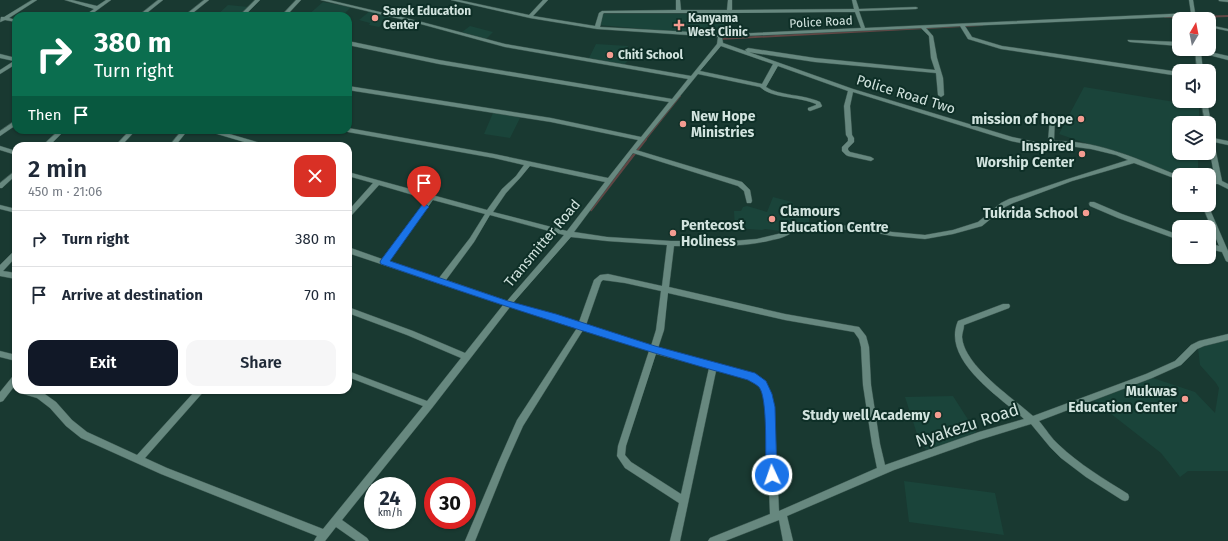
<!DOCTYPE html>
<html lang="en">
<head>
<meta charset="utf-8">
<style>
	:root { --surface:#fff; --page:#f6f6f7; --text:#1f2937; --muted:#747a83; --line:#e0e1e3; --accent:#111827 }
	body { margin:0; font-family:"Fira Sans",sans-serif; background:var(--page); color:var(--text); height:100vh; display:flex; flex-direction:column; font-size:15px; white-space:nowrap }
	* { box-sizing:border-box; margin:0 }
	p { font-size:13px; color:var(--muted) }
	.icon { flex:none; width:22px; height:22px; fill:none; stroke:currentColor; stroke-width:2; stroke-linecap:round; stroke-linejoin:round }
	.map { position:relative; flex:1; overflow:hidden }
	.drawer { position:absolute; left:12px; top:142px; width:340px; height:252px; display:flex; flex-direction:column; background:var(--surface); border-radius:12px; box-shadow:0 1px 3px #0004 }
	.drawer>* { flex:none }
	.guide { position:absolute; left:12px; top:12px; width:340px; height:122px; border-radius:12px; box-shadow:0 1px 3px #0004; background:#0b6e4f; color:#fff; overflow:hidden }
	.needle { width:26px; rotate:10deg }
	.fabs { position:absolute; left:1172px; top:12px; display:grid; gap:8px }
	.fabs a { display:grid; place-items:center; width:44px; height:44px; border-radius:8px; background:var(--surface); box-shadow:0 1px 3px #0004; font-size:20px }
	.speed { position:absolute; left:364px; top:477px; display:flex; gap:8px; font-size:20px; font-weight:700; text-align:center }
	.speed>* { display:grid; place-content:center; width:52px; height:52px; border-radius:50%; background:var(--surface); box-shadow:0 1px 3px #0004; line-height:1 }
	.speed small { font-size:10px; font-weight:400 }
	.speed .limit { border:6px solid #d22; background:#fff; color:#111 }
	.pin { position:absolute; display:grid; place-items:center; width:34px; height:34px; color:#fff; margin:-41px -17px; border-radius:50% 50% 50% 0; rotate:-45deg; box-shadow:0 0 4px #0007 }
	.pin .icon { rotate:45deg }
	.me { position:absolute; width:44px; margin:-22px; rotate:357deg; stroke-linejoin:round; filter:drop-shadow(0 0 3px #0008) }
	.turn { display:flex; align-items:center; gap:14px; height:84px; padding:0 16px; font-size:18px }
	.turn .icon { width:52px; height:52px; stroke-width:2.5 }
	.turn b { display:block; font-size:28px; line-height:34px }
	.then { display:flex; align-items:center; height:38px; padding:0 16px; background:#0003; gap:8px; font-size:15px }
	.round { display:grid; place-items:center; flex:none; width:42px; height:42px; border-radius:12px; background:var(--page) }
	.overview { display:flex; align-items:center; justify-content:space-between; height:68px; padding:0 16px }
	h1 { font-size:24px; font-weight:600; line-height:30px }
	.primary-button { display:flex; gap:8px; margin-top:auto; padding:8px 16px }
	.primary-button a { flex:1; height:46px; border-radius:12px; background:var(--accent); color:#fff; font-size:16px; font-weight:600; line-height:46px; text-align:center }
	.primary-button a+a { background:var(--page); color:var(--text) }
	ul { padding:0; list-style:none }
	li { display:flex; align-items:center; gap:12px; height:56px; padding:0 16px; border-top:1px solid var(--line) }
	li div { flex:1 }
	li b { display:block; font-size:15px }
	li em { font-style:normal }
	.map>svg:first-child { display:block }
	.built { fill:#1a443a }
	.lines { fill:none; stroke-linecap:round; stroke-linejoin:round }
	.stream-far1 { stroke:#614644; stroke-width:2 }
	.stream { stroke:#614644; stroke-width:2.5 }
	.minor-casing { stroke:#3b5750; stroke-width:1 }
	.minor { fill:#67887f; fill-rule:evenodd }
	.route { fill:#1a73e8; stroke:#114b97 }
	.poi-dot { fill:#f59c91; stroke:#0e2f27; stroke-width:1.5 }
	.labels { text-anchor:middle; stroke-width:4; stroke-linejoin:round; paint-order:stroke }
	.far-poi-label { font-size:12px; font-weight:bold; fill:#d2e4df; stroke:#0e2f27; text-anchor:start }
	.far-street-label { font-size:12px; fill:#d2e4df; stroke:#0e2f27 }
	.street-label { font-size:14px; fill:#d2e4df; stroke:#0e2f27 }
	.poi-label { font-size:14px; font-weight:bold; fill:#d2e4df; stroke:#0e2f27; text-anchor:end }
	.near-street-label { font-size:17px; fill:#d2e4df; stroke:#0e2f27 }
</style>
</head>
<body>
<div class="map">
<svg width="1228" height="541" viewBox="0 0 1228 541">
	<rect width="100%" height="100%" fill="#193931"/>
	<path class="built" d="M323,2L351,7L342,16H307Z
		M228,5L249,7L240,16H216Z
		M370,11L391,16L379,27L369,25L370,23L359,20Z
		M602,14H722L725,22L722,33L703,34L599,25Z
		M470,26L493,32L486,39L462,32Z
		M596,44L628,46L627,53L632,56L624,65L589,58Z
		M1084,87L1199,106V123H1179V153H1198V175H1179L1059,134Z
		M493,113L521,116L510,138L484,134Z
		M773,197L792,202L795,207L809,209V227L780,231L765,229L762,230L735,228L734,211H741L743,207L747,206L767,212Z
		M1228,338V471H1188L1180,477L1161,453L1092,399L1119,388L1153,378L1195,392L1215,413L1219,388L1216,383L1200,365L1198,348L1199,346Z
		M953,396L976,432L947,445L926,450L918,437L905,397Z
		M904,481L995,493L1004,535L909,522Z"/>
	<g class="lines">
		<path class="stream-far1" d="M1165,17H1190
			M1197,17L1228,16
			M719,39L982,25
			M645,140L680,96"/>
		<path class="stream" d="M591,210L646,139"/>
		<defs>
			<path id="minor" d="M32,0H37L9,18L16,20V22L5,20L0,22L1,17H4Z
				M65,0H72L97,6L106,0H111L89,16H84L94,9Z
				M158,0H163L143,16H138Z
				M204,0H209L189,16H184Z
				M255,0H260L244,16H239Z
				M296,0H301L286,16H281Z
				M321,0H329L418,21L505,44L691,76L717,44L718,37L597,29L530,18L451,0H459L529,15L543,0H548L533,16L595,26L599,13L602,11L676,10V0H680L681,10H727L728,0H732V10L854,9L852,0H856L859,9L916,7L918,8L916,9L859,11L865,28L1191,13L1189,0H1193L1196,19H1192L1191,16L965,26L972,37L1002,46L1030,50L1179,72V76L1001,49L968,39L960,26L926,28L933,36L937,58L943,78L944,95L941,97L938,95L936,73L815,62L748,52L745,50L748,48L815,58L935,70L931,58L929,36L921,28L722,37L723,43L853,89L1012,137L1035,142H1048L1050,116L1053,114L1055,115L1054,141C1098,140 1140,160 1179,176V180L1134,163L1072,181L1013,203L1005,207L982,226L953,234L925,239L892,236L857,229L791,233C784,238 776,239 768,241C737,248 706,246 674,246L669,287L785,314L859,327L866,336L869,347L871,385L880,444L885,465L979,432L1024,419C1000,397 941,360 958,321L1003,304H1009L1010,306L1009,308L964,325C964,329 962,333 962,337C964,366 1013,398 1033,416L1146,374L1175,361L1191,345L1199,341L1228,334V340L1204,346L1197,349L1181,365L1152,378L1039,421C1046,429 1051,438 1059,445C1079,464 1104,479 1128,494L1129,497L1128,500L1125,501L1122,500L1086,477L1061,458L1050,447L1031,424L979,440L894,470L787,516L793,541H783L779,520L725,541H708L710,538L770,514L766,407C765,402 764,396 762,391C755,378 729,374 716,371L680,541H670L679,503L625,468L617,456L618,446L649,351L583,330L523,426L506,464L475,541H465L498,463L517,420L577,328L510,307L432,408L342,520L367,538L369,541H356L336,527L325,541H314L317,536L161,474L81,438L66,426L50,408L37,398L20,393L19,390H34L42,392L56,402L72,420L87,432L137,455L196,390H205L145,458L167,468L323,529L423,406L348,377V371L427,401L461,358L407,335L348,313V307L413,331L465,353L503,305L348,253V247L382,259L427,199L379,185L350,217H348V211L373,183L348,176V172L487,210L502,189L516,176L524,165L494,158L348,132L345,130H348V128L494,154L608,178L638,140L551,122L348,90V86L551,118L641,137L669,102L439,64L348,45V41L439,60L672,99L688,79L505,47L417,23ZM834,12H855L861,28L732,34L731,13ZM604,13H727V34L600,27L603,14ZM721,46L773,64L762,84L700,71ZM778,66L848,91L844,106L846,135L848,138V141L842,147V151L846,155L848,156L871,161L874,159L871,157L850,152L848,150V148L854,142V138L852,135L850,106L853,92L1011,141L1035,146L1061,145L1091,149L1116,155L1128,160L1068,179L1009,199L1001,203L978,222L953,230L925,235L892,232L857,225L790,229L782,233L757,239L732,241H671L607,237L574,232L633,153L738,186L744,191L747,203H751L752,201L750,190L742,182L636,150L698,74L760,87C773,99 799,96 816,104V105L808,108V110L810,111L821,107L822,106L820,102C803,94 779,96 766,87ZM530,166L605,182L567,231L493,212L506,193L520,178ZM433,200L485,214L470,238L439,278L389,261ZM490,215L564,235L507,301L446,280L474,242ZM571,237L607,241L667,245L662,286L608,274L600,275L594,280L579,322L513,303ZM603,280L625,283L661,291L656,330L651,346L586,325L601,282ZM668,293L785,320L854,332L859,339L861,347L863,385L872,444L877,468L779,511L774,407L768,386L763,381L751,374L658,348L664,330ZM656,354L709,368L681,494L631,462L625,455L626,446Z
				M1219,0H1228V2L1219,1Z
				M1209,25L1228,29V31L1209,27Z
				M1128,40L1179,42V46L1130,42L1128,41Z
				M1195,49H1201V50L1228,56V60L1201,53L1203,71H1197Z
				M0,54L16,58V64L0,74V70L14,61L0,58Z
				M1201,101H1207L1211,123L1209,125V123H1205Z
				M16,120V125L0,136V131Z
				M59,130H65L49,146H42Z
				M130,130H136L121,146H115Z
				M182,130H188L175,146H169Z
				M206,130H216L267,145L268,146H258L207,131Z
				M1209,130L1212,132L1213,138L1228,141V145L1214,142L1222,181L1228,184V189L1218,184H1209V180H1215L1209,147Z
				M0,146L16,151V155L0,150Z
				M16,170V175L2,188H0V183Z
				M1090,202H1094L1122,214L1179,235V240L1118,218L1090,206L1089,204Z
				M0,205L16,209V213L0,209Z
				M1202,205H1208L1228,251V262L1226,261L1222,252L1209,249V243L1219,246Z
				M16,250V257L3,271L16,273V279L0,276V265L14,251Z
				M0,351L16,355V361L0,357Z
				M16,375V384L3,401L0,402V392L13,376Z"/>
		</defs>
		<use href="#minor" class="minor-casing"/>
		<use href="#minor" class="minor"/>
	</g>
	<path class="route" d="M424,204L427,205L429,207L427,209L390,261L508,301L556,314L655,346L755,373L766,381L772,394L775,407L777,475L776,478L772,480L768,478L766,475C765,458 768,398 759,387C756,384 751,382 748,380C625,346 503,306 381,264L380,262L381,260L422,205Z"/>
	<g class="poi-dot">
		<circle cx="375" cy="18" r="4"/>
		<path d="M677 19h4v4h4v4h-4v4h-4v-4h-4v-4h4z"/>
		<circle cx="610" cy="55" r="4"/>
		<circle cx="1081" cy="119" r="4"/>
		<circle cx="683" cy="124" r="4"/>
		<circle cx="1082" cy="154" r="4"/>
		<circle cx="1086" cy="213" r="4"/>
		<circle cx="772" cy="219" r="4"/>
		<circle cx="673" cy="233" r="4"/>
		<circle cx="1185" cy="399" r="4"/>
		<circle cx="938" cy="415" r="4"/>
	</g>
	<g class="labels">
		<g class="far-poi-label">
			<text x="383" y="15">Sarek Education<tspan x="383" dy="14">Center</tspan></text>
			<text x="688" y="22">Kanyama<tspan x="688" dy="14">West Clinic</tspan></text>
			<text x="618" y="59">Chiti School</text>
		</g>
		<g class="far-street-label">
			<text transform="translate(821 22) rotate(-3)" y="4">Police Road</text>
		</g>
		<g class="street-label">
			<text transform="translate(906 94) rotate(17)" y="5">Police Road Two</text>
			<text transform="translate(542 243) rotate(-50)" y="5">Transmitter Road</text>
		</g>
		<g class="poi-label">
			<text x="691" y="121" text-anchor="start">New Hope<tspan x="691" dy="16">Ministries</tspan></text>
			<text x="1073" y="124">mission of hope</text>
			<text x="1074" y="151">Inspired<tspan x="1074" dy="16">Worship Center</tspan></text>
			<text x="780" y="216" text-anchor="start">Clamours<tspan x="780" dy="16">Education Centre</tspan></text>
			<text x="1078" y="218">Tukrida School</text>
			<text x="681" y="230" text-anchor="start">Pentecost<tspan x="681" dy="16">Holiness</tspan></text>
			<text x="1177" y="396">Mukwas<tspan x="1177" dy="16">Education Center</tspan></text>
			<text x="930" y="420">Study well Academy</text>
		</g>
		<g class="near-street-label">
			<text transform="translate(967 425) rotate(-18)" y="6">Nyakezu Road</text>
		</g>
	</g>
</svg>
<div class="fabs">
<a><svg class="needle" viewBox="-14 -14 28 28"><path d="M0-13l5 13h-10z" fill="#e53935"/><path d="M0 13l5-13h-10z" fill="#747a83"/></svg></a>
<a><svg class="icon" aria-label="sound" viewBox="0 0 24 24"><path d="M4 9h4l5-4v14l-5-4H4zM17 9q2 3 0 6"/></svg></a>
<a><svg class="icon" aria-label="layers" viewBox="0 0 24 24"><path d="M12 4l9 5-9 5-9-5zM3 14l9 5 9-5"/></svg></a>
<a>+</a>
<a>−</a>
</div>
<div class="speed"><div>24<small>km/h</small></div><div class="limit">30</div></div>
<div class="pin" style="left:424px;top:207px;background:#d93025"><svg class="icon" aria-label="arrive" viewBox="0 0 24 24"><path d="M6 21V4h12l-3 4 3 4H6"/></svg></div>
<svg class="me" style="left:772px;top:475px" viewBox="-20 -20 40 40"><circle r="17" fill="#1a73e8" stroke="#fff" stroke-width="3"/><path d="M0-11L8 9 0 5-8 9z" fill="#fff"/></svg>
<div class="guide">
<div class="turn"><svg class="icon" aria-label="right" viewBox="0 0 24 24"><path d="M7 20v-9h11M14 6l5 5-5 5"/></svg><div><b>380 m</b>Turn right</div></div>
<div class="then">Then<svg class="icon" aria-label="arrive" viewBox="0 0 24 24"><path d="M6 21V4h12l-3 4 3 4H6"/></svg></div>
</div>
<section class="drawer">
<div class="overview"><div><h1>2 min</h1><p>450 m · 21:06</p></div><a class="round" style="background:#d93025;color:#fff"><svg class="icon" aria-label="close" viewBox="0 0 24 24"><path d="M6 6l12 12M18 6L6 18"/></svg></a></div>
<ul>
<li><svg class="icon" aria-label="right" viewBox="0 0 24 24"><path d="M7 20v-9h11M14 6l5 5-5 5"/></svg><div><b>Turn right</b></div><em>380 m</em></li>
<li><svg class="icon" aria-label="arrive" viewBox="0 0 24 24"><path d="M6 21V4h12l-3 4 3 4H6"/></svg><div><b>Arrive at destination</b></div><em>70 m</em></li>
</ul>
<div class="primary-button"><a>Exit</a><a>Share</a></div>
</section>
</div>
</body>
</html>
